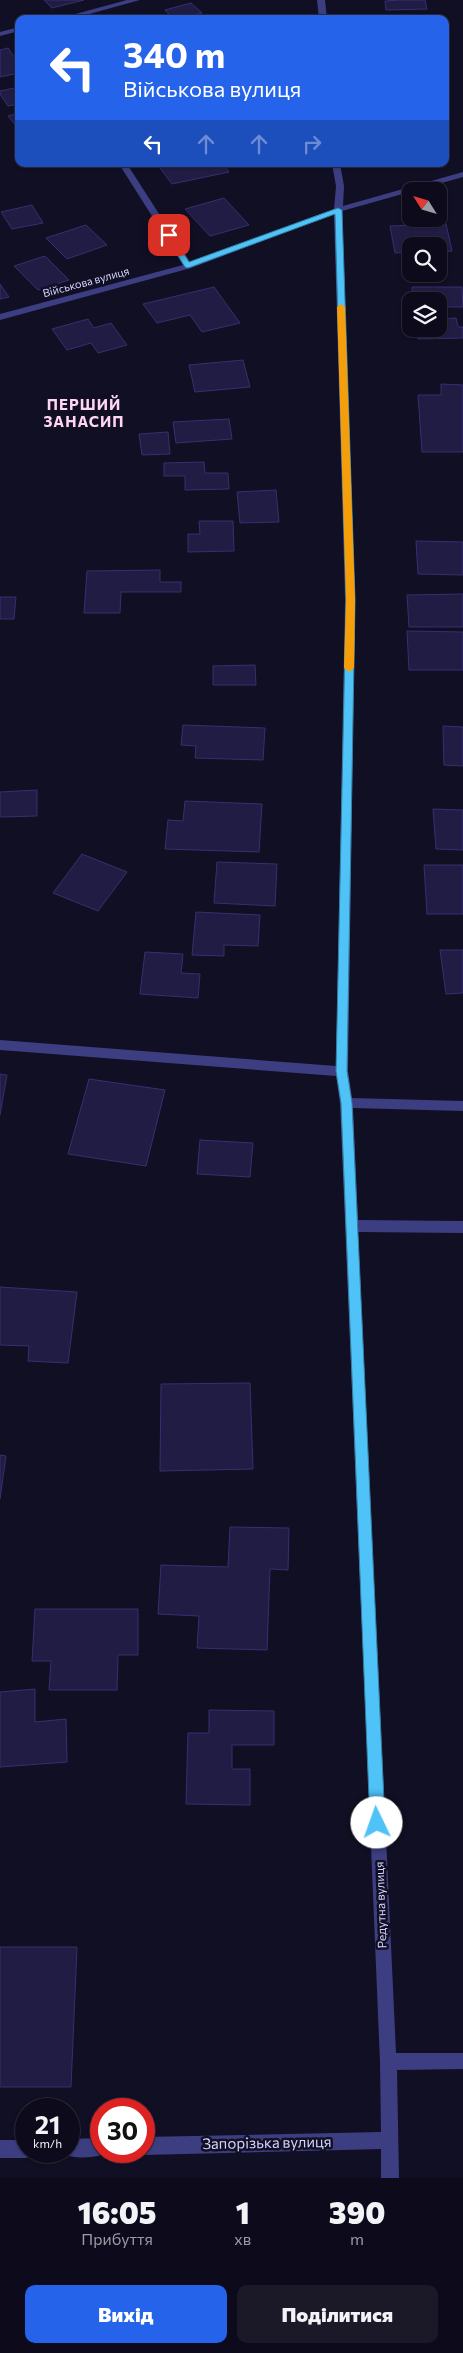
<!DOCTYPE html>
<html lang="uk">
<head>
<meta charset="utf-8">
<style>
	:root { --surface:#0d0b1b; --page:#1b1928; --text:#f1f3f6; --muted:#9a9ba3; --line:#2d2b3a; --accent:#2563eb }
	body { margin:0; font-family:Commissioner,sans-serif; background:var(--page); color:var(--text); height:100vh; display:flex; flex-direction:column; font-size:19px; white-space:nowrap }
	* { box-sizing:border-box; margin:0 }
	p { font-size:16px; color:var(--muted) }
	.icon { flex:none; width:28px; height:28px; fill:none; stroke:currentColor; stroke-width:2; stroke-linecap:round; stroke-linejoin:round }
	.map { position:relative; height:2178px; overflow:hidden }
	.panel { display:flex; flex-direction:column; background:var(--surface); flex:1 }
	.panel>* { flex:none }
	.hud { position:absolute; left:15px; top:15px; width:434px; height:152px; border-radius:10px; box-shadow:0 1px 4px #0004,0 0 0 1px var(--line); background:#2563eb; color:#fff; overflow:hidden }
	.needle { width:32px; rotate:307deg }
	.buttons { position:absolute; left:402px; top:182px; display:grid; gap:10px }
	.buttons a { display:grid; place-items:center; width:45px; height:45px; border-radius:10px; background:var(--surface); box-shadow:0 1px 4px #0004,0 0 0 1px var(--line); font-size:25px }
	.speed { position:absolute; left:15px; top:2098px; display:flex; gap:10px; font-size:25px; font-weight:700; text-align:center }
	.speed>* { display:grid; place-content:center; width:65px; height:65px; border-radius:50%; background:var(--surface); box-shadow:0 1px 4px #0004,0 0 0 1px var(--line); line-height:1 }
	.speed small { font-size:12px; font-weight:400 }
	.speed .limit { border:8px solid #d22; background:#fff; color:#111 }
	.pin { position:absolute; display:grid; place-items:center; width:42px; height:42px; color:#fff; margin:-21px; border-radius:10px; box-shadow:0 2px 8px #0006 }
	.me { position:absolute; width:55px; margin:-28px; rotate:357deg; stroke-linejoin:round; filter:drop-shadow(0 0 4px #0008) }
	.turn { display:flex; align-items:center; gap:18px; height:105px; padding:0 25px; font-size:22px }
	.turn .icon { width:65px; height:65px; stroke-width:2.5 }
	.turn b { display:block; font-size:35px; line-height:42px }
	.lanes { display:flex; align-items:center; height:48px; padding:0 25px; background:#0003; justify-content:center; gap:25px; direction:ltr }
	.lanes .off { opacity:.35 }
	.eta { display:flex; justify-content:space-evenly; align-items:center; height:85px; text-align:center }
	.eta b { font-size:30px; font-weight:800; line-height:35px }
	.cta { display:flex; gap:10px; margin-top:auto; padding:10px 25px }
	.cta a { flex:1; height:58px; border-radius:10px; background:var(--accent); color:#fff; font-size:20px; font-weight:800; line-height:58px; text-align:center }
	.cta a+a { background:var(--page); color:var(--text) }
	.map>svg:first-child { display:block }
	.building { fill:#211c44; stroke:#372f6f }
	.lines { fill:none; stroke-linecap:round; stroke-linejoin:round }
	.minor { fill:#3c3e81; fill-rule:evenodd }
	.route { fill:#4fc3f7; stroke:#337fa1 }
	.slow { fill:#f59e0b }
	.labels { text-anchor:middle; stroke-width:5; stroke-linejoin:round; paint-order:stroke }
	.far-street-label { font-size:11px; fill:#d5d3fd; stroke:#110f24 }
	.street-label { font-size:12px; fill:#d5d3fd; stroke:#110f24 }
	.far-district-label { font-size:15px; font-weight:bold; letter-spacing:1px; fill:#fed5f2; stroke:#110f24 }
	.near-street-label { font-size:15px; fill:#d5d3fd; stroke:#110f24 }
</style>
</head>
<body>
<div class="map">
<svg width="463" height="2178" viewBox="0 0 463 2178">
	<rect width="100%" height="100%" fill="#110f24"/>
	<path class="building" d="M44,0H84L52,8Z
		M399,0H425L427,9L386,10L385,1Z
		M191,3L202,13L174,19L165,10Z
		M8,48L19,64V73L0,77V50Z
		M19,87V104L8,106L0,94V91Z
		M19,113V129L8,116Z
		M157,164H223L229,172L172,184Z
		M224,198L249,225L210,236L185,209Z
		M32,205L43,223L12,229L1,212Z
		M446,224L452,251L439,252V246H411V252L395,253L390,226Z
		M86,225L107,245L67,259L46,238Z
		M45,256L69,280L38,290L14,266Z
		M0,284L9,297L0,299Z
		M214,287L240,323L202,332L190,315L157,323L143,304Z
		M412,287H462L463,307H439V301H413Z
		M456,318L458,327H463V338L418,339L416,329H439V319Z
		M88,319L94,328L111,323L127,345L98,353L91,343L67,350L52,329Z
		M243,360L250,387L195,392L189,365Z
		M441,384L463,385V452H422L418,395H441Z
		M229,419L232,439L176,443L173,422Z
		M168,432L170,454L142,455L139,434Z
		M204,462L205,473H228L229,489L185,490V476H164V463Z
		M276,490L279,522L240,523L237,492Z
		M199,521H233L234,551L188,552V534H200Z
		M416,541L463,542V575L418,574Z
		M160,570V582H181V592H121L120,613H84L87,571Z
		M463,594V627H409L407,595Z
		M0,597H16L14,619H0Z
		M407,631L463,632V670H409Z
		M255,665L256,685H213V666Z
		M183,725L265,728L263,760L195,758L196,746L181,745Z
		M443,726L463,727V766L444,765Z
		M37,790V816L0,817V792Z
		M185,801L262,804L259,852L165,849L168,820L183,821Z
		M433,809L463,810V850L436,849Z
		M82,854L127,872L98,911L53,893Z
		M217,862L277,864L275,906L214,903Z
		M424,865H463V914H427Z
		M196,912L260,915L258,946L224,945V956L192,955Z
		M440,950H463V993L446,994Z
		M145,952L183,954L181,973L200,974L198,998L140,994Z
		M0,1074L7,1075L0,1115Z
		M89,1079L165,1090L146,1166L68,1154Z
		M200,1140L253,1143L250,1177L197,1174Z
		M0,1287L77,1292L68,1363L28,1361L29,1346L0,1345Z
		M250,1383L253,1469L160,1471L161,1384Z
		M0,1455L6,1456L0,1499Z
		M230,1527L289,1528L288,1570L270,1569L267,1650L197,1648L199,1616L158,1614L161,1565L228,1567Z
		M35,1609H138V1655H118L117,1690H49L51,1661H32Z
		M35,1689V1722L66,1719L67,1762L0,1767V1692Z
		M209,1710L274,1711V1745H232V1769H250V1805L186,1804L188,1733H209Z
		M0,1947H77L71,2087H0Z"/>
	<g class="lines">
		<path class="minor" d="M127,0H140L71,19H57Z
			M317,0H325L327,19H319Z
			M19,27V31L0,36V32Z
			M119,164H127L190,262L334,209L336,186L332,164H340L344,186L343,206L463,172V177L342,211L355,600L348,1071L352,1098L463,1101V1111L353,1108L358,1220L463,1221V1233L358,1232L396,2053H463V2069L397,2070L399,2178H381V2149L144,2155L137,2151H144V2137L381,2132L380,2062L340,1103L336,1076L0,1050V1040L336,1066L345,600L334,214L191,268L0,320V314L183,265Z
			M101,2138V2151H108C100,2159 74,2159 63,2154L62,2151H69V2139Z
			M0,2140H26V2151H34L32,2155L26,2158H0Z"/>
	</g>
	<path class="route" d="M338,208L342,210L355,600L347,1071L352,1103L385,1823L382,1828L377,1830L372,1828L370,1823L341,1103L336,1071L346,600L335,214L188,268L185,267L165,235L172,234L189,262Z"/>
	<path class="slow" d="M341,304L345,307L355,600L354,668L349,672L344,668L346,600L337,307Z"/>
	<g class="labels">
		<g class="far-street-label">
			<text transform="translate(86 282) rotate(-15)" y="4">Військова вулиця</text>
		</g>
		<g class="street-label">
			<text transform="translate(381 1905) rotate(-92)" y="4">Редутна вулиця</text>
		</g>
		<g class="far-district-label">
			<text x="84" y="410">ПЕРШИЙ<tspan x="84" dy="17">ЗАНАСИП</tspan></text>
		</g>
		<g class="near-street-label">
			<text transform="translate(267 2143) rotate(-1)" y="5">Запорізька вулиця</text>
		</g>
	</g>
</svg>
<div class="buttons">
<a><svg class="needle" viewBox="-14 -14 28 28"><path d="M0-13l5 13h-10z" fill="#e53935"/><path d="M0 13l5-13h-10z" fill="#9a9ba3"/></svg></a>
<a><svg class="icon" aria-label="search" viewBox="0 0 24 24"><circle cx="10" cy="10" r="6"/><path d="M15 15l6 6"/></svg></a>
<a><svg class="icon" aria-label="layers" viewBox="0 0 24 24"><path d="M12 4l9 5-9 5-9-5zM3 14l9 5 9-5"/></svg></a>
</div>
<div class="speed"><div>21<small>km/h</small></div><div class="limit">30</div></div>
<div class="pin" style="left:169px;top:235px;background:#d93025"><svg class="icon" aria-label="arrive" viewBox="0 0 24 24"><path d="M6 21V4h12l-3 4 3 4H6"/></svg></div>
<svg class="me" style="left:377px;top:1823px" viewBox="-20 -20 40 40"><circle r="19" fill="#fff"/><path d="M0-13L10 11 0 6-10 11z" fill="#4fc3f7"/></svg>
<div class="hud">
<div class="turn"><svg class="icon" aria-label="left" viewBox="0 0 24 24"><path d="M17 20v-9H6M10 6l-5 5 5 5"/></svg><div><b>340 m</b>Військова вулиця</div></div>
<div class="lanes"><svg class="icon" aria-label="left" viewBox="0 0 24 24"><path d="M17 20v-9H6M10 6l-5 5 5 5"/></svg><svg class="icon off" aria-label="ahead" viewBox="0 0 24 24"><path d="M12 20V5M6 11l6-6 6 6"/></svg><svg class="icon off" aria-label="ahead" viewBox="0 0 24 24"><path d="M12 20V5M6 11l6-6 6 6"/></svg><svg class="icon off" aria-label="right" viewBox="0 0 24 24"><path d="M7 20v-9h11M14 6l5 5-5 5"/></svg></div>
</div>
</div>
<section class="panel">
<div class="eta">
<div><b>16:05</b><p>Прибуття</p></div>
<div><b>1</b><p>хв</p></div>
<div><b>390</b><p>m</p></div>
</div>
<div class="cta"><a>Вихід</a><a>Поділитися</a></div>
</section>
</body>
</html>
